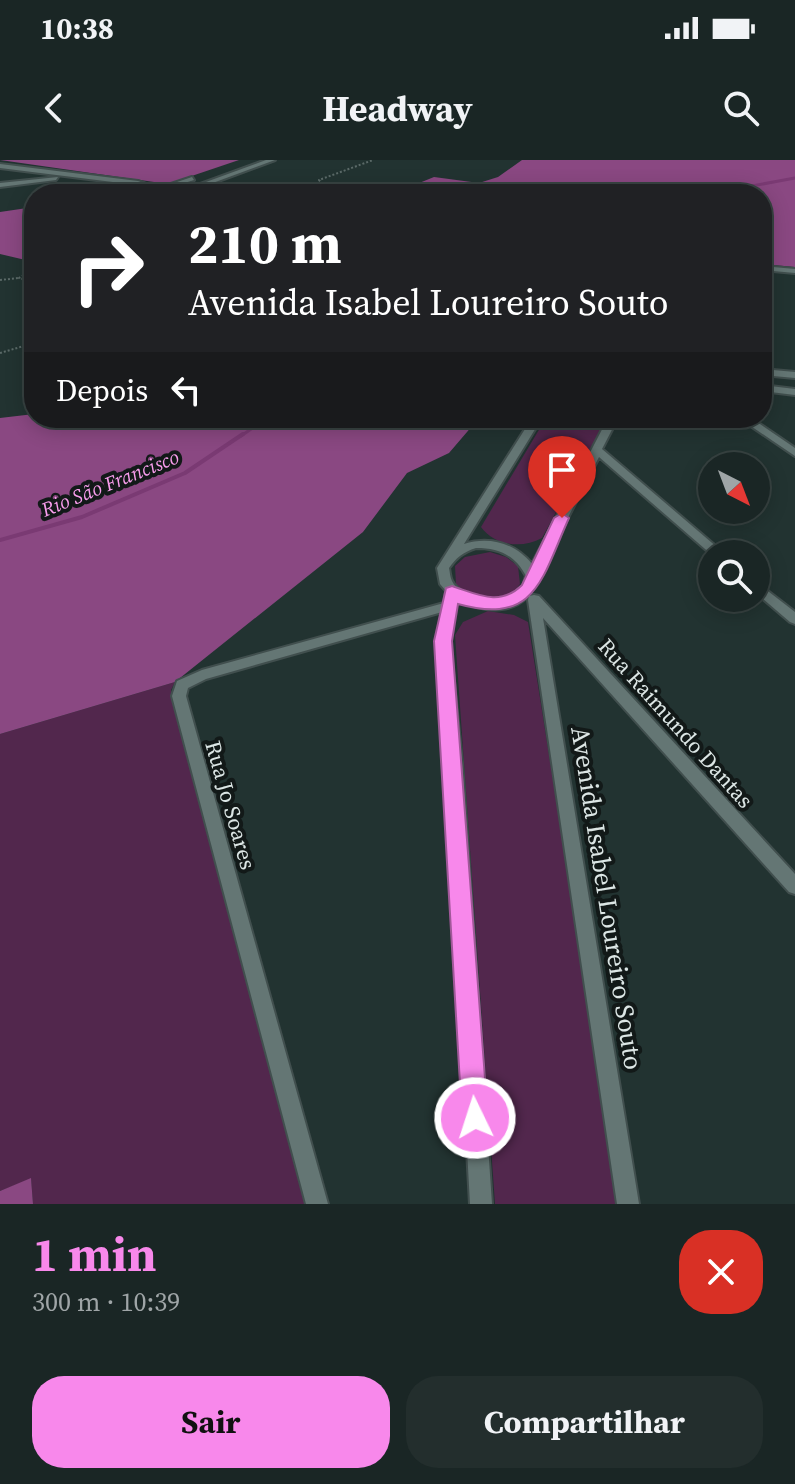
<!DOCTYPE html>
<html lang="pt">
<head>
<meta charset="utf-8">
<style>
	:root { --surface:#1a2625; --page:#232e2d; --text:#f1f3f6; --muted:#9fa5a7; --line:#384342; --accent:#f888eb }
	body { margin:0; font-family:"Source Serif 4",serif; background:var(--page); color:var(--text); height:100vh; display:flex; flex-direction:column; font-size:30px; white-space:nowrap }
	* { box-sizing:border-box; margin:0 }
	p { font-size:26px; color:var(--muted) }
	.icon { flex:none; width:44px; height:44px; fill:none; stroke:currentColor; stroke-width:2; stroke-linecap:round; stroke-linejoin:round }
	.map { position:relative; height:1044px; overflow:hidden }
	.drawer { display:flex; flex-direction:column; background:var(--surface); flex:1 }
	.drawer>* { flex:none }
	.guide { position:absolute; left:24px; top:24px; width:748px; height:244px; border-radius:32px; box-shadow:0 4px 20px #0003,0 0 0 2px var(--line); background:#202124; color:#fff; overflow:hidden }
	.needle { width:52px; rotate:138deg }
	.buttons { position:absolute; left:698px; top:292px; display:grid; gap:16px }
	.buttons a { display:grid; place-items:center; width:72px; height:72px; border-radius:50%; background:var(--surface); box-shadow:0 4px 20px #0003,0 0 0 2px var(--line); font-size:40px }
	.pin { position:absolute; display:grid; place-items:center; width:68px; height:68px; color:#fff; margin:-82px -34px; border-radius:50% 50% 50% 0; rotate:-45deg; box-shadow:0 0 8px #0007 }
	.pin .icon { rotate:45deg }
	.me { position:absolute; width:88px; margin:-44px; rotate:356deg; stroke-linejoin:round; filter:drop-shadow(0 0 6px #0008) }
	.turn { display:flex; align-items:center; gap:28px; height:168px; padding:0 32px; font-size:36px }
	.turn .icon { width:104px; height:104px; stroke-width:2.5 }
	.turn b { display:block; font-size:56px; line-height:68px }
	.then { display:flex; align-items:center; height:76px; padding:0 32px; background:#0003; gap:16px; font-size:30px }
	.round { display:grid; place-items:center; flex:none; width:84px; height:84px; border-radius:32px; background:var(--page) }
	.headline { display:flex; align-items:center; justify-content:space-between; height:136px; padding:0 32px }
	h1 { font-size:48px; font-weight:700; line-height:60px; color:var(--accent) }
	.action { display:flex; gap:16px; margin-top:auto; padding:16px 32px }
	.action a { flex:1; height:92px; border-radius:32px; background:var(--accent); color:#111; font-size:32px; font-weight:700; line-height:92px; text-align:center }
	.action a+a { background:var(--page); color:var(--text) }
	.status { display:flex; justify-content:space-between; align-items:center; height:56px; padding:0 40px; background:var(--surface); direction:ltr }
	.status svg { height:22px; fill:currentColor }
	header { display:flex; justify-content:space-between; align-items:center; height:104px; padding:0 32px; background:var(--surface); font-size:36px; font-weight:700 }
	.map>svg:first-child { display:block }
	.green { fill:#52274d }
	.forest { fill:#8a4882 }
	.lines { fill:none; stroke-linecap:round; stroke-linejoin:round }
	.stream-far1 { stroke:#7a3a73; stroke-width:3 }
	.stream { stroke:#7a3a73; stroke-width:4 }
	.street-casing { stroke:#414f4e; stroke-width:4 }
	.path { stroke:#5b6a68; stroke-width:2; stroke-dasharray:2 2; stroke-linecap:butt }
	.street { fill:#647674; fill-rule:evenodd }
	.route { fill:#f888eb; stroke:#a15899; stroke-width:2 }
	.labels { text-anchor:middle; stroke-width:8; stroke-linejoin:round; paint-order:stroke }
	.far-water-label { font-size:20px; font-style:italic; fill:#f89dec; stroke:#121918 }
	.street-label { font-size:22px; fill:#dce6e5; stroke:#121918 }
	.near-street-label { font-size:26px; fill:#dce6e5; stroke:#121918 }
</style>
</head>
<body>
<div class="status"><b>10:38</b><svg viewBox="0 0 49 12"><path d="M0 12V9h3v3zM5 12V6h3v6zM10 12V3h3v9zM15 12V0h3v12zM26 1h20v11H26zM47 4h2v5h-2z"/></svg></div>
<header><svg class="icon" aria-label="back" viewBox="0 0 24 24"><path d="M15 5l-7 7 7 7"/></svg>Headway<svg class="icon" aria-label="search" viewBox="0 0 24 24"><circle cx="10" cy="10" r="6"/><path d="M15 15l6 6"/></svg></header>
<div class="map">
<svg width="795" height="1044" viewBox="0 0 795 1044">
	<rect width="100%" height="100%" fill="#223331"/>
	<path class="green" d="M546,258H607L542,378C522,389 495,386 481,367Z
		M490,392L506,397L518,406L520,424C505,446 472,442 456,424L455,406L465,397Z
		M488,451L514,455L528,462L620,1044H495L455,475L463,462Z
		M175,522L171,530L305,1044H33L31,1019L0,1031V574Z"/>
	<path class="forest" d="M0,0H239L168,24Z
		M522,0H795V107L762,104V34H392L434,17L479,23L498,17Z
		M34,47V102L0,94V52Z
		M34,254V258H479L449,293L407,313L363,372L175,522L0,574V258Z
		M31,1018L33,1044H0V1031Z"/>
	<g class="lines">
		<path class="stream-far1" d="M709,34L795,18
			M241,276L267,258"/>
		<path class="stream" d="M0,380L82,357L185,313L243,274"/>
		<defs>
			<path id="street" d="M266,0H275L183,34H173Z
				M0,4L138,21L157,28L154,30L137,25L0,8Z
				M58,17L56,20L0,27V23Z
				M192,17L194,20L162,30L159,28Z
				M762,106L795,109V113L762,110Z
				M762,209L795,212V218L762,215Z
				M762,225L795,229V235L762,231Z
				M532,258H542L464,384C489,376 515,383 532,404L608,258H618L602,289L725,394L712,395L599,297L538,416C527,455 489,456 457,439L450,481L462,603L492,1044H470L446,603L436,481L442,452L206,519L188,528L186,536L328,1044H306L172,536L177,521L202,510L444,443L446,431L440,424L437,408ZM476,388C499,388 515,395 526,416C524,423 523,428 517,433C502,446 461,439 452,421C450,417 450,413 449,408C456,398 463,392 476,388Z
				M739,258H751L795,288V296Z
				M756,422L795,452V464L790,462L756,433Z
				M534,435L539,436L795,714V734L789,732L543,458L639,1044H617L528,440L529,436Z"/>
		</defs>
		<use href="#street" class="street-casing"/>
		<path class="path" d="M331,33L319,20L373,0
			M34,109L19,118L34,122
			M0,120L19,118
			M0,193L34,183"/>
		<use href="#street" class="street"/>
	</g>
	<path class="route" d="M562,353L569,358C542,417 537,466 458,444L452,481L488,958L485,967L475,971L466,967L462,958L434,481L446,428L452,426C477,434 500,447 522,425L554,358Z"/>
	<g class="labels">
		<g class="far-water-label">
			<text transform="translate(110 323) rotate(-22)" y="7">Rio São Francisco</text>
		</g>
		<g class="street-label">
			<text transform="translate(676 563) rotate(48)" y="8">Rua Raimundo Dantas</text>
			<text transform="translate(231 645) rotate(74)" y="8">Rua Jo Soares</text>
		</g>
		<g class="near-street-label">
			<text transform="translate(607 738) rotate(81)" y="9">Avenida Isabel Loureiro Souto</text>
		</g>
	</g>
</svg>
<div class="buttons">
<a><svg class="needle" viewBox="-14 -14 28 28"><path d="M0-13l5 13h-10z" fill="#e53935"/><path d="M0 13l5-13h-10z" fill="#9fa5a7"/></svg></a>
<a><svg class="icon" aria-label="search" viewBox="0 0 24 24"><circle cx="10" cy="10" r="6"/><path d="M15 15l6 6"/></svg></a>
</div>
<div class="pin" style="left:562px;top:358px;background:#d93025"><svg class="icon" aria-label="arrive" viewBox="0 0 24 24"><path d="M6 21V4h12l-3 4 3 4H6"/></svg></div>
<svg class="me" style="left:475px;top:958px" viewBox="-20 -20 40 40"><circle r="17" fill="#f888eb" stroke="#fff" stroke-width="3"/><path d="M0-11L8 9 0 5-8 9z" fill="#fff"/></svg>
<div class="guide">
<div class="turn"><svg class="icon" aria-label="right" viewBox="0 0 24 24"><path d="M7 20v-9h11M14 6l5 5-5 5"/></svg><div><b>210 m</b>Avenida Isabel Loureiro Souto</div></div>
<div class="then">Depois<svg class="icon" aria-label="left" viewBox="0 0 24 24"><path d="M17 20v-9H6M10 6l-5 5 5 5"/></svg></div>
</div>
</div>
<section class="drawer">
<div class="headline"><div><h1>1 min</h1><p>300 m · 10:39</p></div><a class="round" style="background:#d93025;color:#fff"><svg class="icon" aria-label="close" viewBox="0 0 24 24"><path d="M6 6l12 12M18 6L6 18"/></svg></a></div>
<div class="action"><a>Sair</a><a>Compartilhar</a></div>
</section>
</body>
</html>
